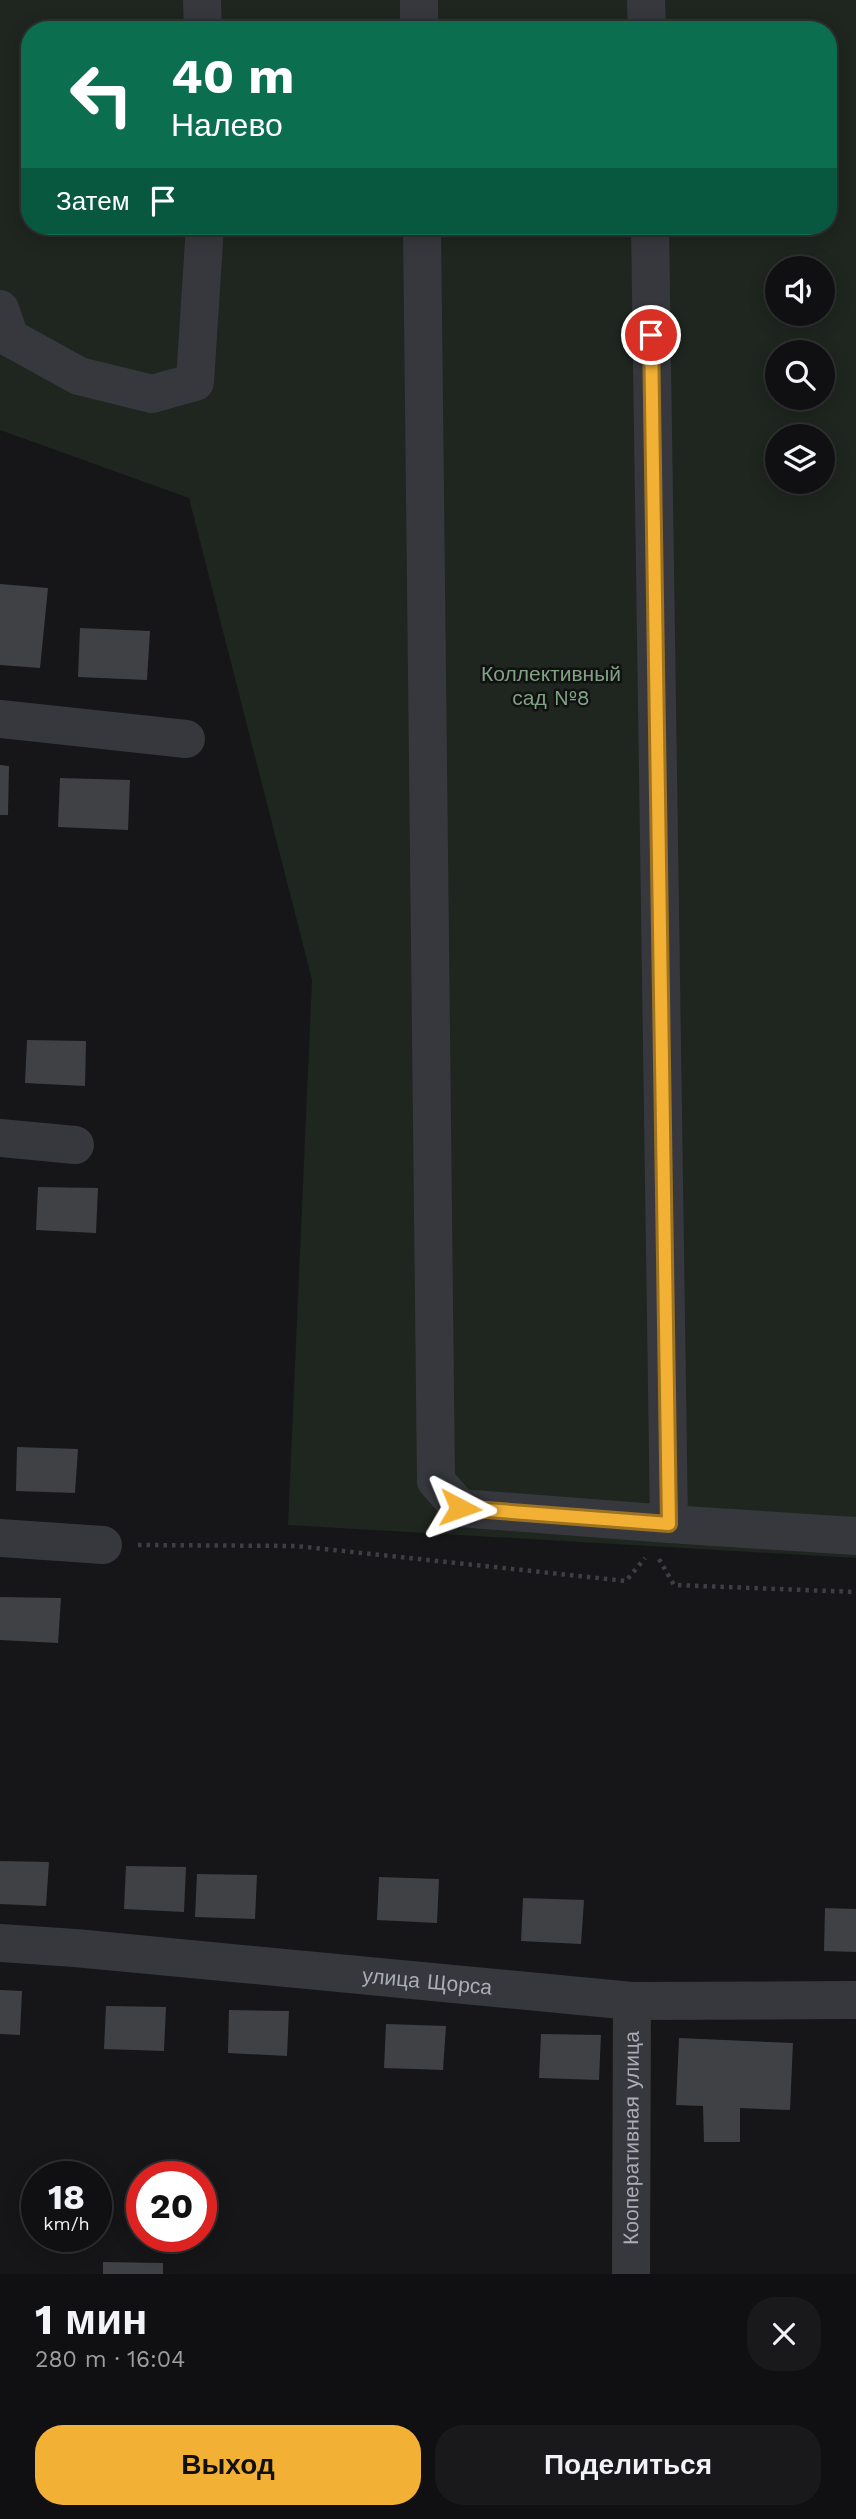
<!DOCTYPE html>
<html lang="ru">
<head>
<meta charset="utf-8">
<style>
	:root { --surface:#101012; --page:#19191b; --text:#f1f3f6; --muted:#9c9d9f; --line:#303032; --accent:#f2b134 }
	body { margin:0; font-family:"Work Sans",sans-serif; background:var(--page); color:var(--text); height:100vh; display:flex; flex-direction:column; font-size:26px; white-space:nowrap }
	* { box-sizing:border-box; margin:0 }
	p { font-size:23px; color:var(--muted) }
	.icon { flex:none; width:38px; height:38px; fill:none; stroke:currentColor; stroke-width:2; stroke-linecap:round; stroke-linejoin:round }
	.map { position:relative; height:2274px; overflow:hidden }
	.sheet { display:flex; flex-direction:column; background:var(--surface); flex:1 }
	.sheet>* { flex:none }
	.top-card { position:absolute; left:21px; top:21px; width:816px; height:214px; border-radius:28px; box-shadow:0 4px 18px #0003,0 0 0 2px var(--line); background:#0b6e4f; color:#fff; overflow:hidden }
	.controls { position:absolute; left:765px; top:256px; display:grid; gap:14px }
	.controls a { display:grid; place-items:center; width:70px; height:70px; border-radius:50%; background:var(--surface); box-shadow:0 4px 18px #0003,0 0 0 2px var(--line); font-size:35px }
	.speed { position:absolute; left:21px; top:2161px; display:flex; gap:14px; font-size:35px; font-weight:700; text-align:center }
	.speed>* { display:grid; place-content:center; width:91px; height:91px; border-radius:50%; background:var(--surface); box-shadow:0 4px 18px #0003,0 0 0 2px var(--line); line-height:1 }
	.speed small { font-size:18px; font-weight:400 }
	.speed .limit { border:10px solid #d22; background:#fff; color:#111 }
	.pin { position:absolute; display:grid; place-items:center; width:60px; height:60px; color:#fff; margin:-30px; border:4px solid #fff; border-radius:50%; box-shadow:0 2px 7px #0007 }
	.me { position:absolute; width:77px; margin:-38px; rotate:94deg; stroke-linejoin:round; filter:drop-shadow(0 0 5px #0008) }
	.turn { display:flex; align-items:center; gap:24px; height:147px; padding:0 35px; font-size:32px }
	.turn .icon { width:91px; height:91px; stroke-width:2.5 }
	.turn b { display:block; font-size:49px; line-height:60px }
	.then { display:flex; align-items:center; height:66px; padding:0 35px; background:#0003; gap:14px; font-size:26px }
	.round { display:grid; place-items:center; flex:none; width:74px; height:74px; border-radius:28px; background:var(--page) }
	.headline { display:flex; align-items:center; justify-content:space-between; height:119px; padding:0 35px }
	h1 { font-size:42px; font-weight:700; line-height:52px }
	.cta { display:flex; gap:14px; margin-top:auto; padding:14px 35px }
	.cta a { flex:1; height:80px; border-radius:28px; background:var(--accent); color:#111; font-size:28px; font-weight:700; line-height:80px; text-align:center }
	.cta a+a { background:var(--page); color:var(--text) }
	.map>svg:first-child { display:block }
	.green { fill:#1e261f; fill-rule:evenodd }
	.building { fill:#404145 }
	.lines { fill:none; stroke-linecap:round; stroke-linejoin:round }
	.path { stroke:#3d3f44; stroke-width:4.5; stroke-dasharray:3.5 5; stroke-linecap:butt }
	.minor { stroke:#37383d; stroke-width:38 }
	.route-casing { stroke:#9d7322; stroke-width:18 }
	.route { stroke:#f2b134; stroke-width:12 }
	.labels { text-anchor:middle; stroke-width:5; stroke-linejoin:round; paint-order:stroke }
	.park-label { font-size:21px; fill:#7fa381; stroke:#111113 }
	.street-label { font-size:21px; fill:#a8adb8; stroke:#111113 }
</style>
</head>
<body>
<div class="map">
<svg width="856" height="2274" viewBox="0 0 856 2274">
	<rect width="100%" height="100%" fill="#161618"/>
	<path class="green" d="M0,0H856V1558L288,1525L312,980L189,498L0,430ZM30,30H828V226H30ZM777,268H822V313H777ZM777,352H822V397H777ZM777,436H822V481H777Z"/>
	<path class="building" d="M0,584L48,588L40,668L0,665Z
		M80,628L150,631L147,680L78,677Z
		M0,765L9,766L8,815H0Z
		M60,778L130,780L128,830L58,827Z
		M27,1040L86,1041L85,1086L25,1083Z
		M38,1187L98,1188L96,1233L36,1230Z
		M17,1447L78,1449L75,1493L16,1491Z
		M0,1597L61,1598L58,1643L0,1640Z
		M0,1861L49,1862L46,1906L0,1904Z
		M126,1866L186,1867L184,1912L124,1909Z
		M197,1874L257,1875L255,1919L195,1917Z
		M379,1877L439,1879L437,1923L377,1920Z
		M523,1898L584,1900L581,1944L521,1941Z
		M825,1908L856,1909V1952L824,1951Z
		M0,1990L22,1991L20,2035L0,2034Z
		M106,2006L166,2007L164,2051L104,2049Z
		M229,2010L289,2011L287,2056L228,2053Z
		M386,2024L446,2026L443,2070L384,2068Z
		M541,2034L601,2035L599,2080L539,2078Z
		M679,2038L793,2043L790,2110L740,2108V2142H704L703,2106L676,2105Z
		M103,2262L163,2263V2274H103Z"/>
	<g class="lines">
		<path class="path" d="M138,1545L296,1546L626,1581L645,1558
			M659,1559L674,1585L856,1592"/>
		<g class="minor">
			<path d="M202,0L203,30"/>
			<path d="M419,0V30"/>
			<path d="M646,0L647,30"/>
			<path d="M422,226L436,1481L460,1508L669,1524L650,226"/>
			<path d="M0,309L10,338L79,376L152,394L195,382L205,226"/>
			<path d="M0,719L186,739"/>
			<path d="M0,1138L75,1145"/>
			<path d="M669,1524L856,1536"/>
			<path d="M0,1538L103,1545"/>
			<path id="s1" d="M0,1943L75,1948L632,2001L856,2000"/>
			<path id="s2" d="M631,2274L632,2001"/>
		</g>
	</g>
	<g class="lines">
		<defs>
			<path id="route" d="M460,1508L669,1524L651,335"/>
		</defs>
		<use href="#route" class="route-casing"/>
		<use href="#route" class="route"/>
	</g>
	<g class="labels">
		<g class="park-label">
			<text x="551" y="681">Коллективный<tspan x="551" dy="24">сад №8</tspan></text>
		</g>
		<g class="street-label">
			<text dy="7" stroke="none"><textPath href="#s1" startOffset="429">улица Щорса</textPath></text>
			<text dy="7" stroke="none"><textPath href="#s2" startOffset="136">Кооперативная улица</textPath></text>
		</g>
	</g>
</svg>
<div class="controls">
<a><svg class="icon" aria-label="sound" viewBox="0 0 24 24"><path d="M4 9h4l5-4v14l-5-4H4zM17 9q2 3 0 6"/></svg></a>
<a><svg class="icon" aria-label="search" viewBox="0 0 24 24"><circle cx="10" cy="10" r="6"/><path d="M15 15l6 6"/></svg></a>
<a><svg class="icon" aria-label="layers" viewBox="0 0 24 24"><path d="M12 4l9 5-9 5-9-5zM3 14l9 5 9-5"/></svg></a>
</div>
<div class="speed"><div>18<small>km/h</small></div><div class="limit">20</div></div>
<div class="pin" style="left:651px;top:335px;background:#d93025"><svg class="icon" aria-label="arrive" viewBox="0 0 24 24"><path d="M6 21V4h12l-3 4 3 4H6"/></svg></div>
<svg class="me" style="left:460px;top:1508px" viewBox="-20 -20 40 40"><path d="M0-17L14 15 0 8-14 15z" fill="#f2b134" stroke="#fff" stroke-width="4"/></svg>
<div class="top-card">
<div class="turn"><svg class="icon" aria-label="left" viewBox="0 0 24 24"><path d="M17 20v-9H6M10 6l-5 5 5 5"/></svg><div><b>40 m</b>Налево</div></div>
<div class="then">Затем<svg class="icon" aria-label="arrive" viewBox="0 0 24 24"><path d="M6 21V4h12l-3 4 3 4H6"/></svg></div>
</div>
</div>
<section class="sheet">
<div class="headline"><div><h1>1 мин</h1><p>280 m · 16:04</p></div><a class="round"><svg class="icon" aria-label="close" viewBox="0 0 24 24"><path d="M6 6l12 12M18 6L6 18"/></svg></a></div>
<div class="cta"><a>Выход</a><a>Поделиться</a></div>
</section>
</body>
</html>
